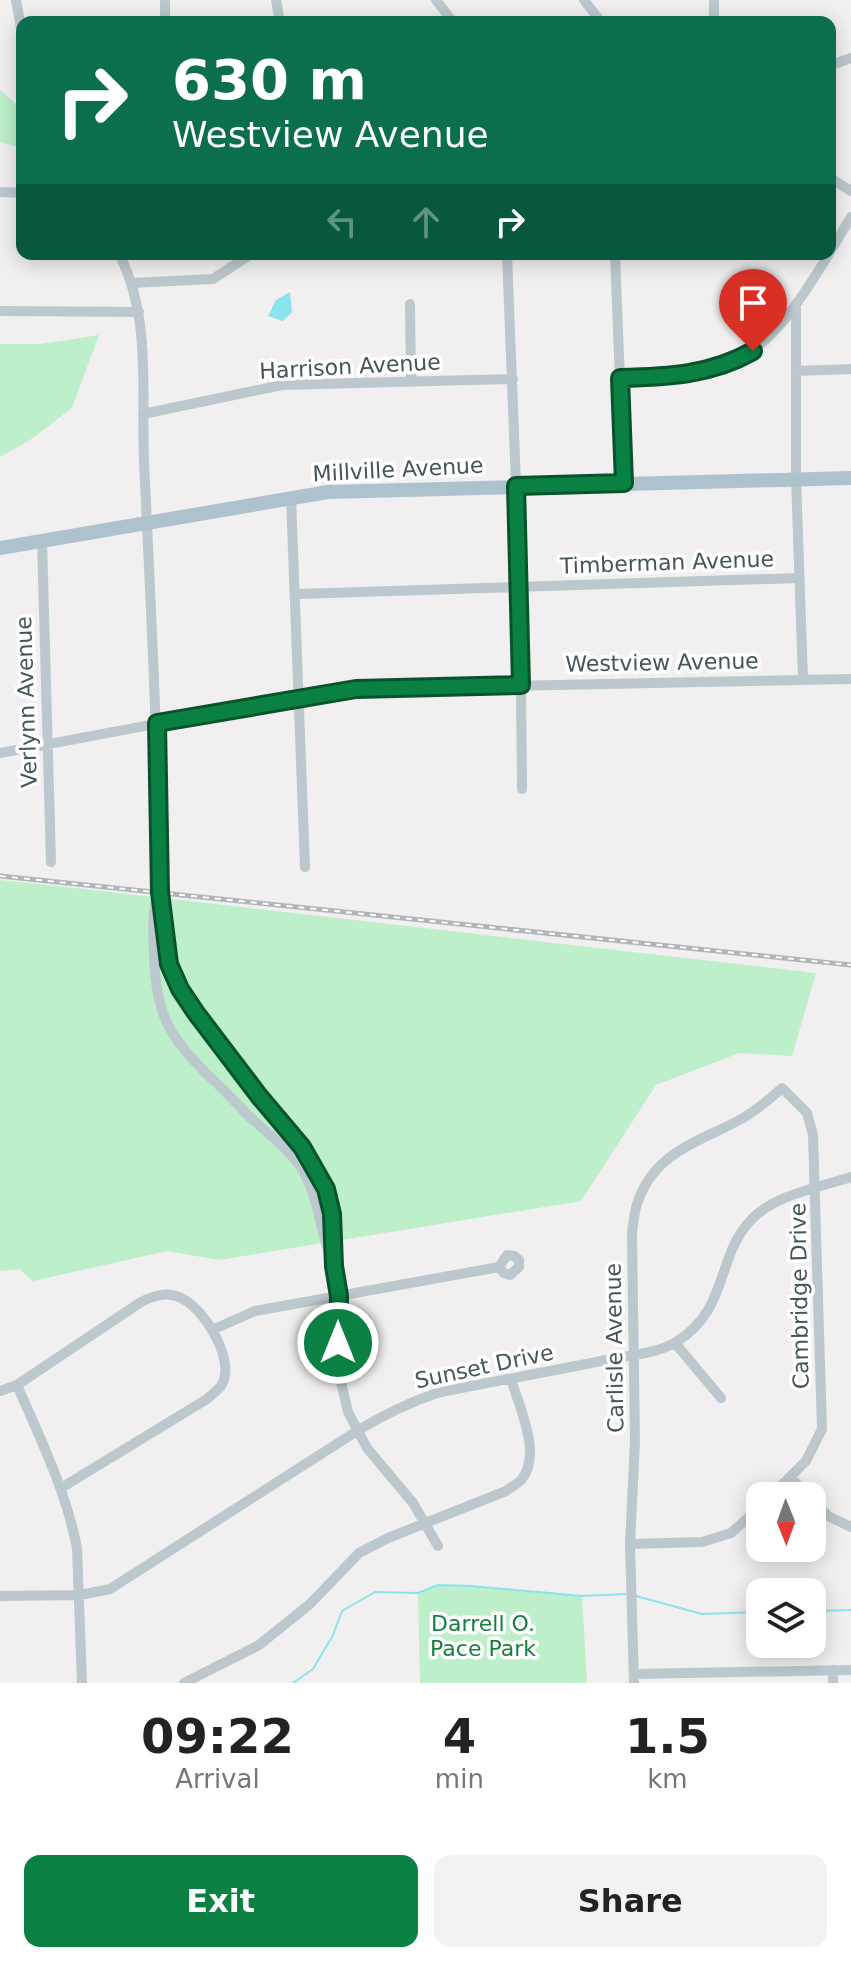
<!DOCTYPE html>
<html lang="en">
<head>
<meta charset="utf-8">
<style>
	:root { --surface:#fff; --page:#f2f2f2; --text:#222; --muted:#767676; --accent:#0b8043 }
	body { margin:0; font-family:"DejaVu Sans",sans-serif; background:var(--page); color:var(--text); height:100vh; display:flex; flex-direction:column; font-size:30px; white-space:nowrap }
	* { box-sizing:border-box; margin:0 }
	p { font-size:26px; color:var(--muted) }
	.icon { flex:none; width:44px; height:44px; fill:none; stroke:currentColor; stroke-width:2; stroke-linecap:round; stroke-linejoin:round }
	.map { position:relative; height:1683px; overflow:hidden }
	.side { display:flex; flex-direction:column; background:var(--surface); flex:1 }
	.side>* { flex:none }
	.banner { position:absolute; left:16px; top:16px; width:820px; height:244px; border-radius:16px; box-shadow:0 4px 20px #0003; background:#0b6e4f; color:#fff; overflow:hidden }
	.needle { width:52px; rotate:179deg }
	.controls { position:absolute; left:746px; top:1482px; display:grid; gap:16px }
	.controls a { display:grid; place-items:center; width:80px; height:80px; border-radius:16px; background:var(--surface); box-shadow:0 4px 20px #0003; font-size:40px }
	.pin { position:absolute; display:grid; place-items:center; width:68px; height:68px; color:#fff; margin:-82px -34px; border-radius:50% 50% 50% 0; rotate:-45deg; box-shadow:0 0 8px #0007 }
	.pin .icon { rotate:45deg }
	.me { position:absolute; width:88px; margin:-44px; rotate:0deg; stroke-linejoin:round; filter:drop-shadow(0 0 6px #0008) }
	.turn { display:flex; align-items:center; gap:28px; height:168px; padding:0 24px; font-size:36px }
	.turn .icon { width:104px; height:104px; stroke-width:2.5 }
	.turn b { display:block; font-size:56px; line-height:68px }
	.lanes { display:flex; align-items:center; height:76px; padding:0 24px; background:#0003; justify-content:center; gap:40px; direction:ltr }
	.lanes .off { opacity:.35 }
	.eta { display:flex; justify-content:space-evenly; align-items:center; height:136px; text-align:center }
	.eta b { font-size:48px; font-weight:800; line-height:56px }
	.primary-button { display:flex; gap:16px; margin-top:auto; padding:16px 24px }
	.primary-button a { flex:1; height:92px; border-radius:16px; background:var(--accent); color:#fff; font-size:32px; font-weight:800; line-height:92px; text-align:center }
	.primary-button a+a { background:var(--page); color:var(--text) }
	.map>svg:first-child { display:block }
	.green { fill:#bcefca }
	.water { fill:#89e4ed }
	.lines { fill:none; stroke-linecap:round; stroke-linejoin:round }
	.stream { stroke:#89e4ed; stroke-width:2 }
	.minor { stroke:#bcc8ce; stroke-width:10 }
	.major { stroke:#aec2ce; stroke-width:14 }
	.rail-casing { stroke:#b1b5b9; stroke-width:5 }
	.rail { stroke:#fff; stroke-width:2; stroke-dasharray:6; stroke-linecap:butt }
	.route-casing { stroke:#07532c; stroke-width:20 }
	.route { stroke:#0b8043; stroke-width:14 }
	.labels { text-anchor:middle; stroke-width:7; stroke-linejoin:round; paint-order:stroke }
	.street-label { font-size:22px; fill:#46545c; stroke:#fff }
	.park-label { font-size:22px; fill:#167f3e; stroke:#fff }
</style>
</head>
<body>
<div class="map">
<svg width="851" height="1683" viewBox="0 0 851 1683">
	<rect width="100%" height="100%" fill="#f1efef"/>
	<path class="green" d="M0,90L22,109V148L0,142Z
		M99,335L72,408L30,440L0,457V344H41Z
		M0,880L93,890L816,973L792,1056L739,1053L656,1085L581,1201L219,1260L167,1251L33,1281L19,1269L0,1271Z
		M438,1585L471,1586L582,1596L587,1683H420L418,1593Z"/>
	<path class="water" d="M290,292L292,312L283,321L268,316L276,300Z"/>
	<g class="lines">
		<path class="stream" d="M636,1596L702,1614L760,1612
			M812,1611L851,1610
			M293,1683L313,1669L333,1635L342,1611L375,1592L418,1593L438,1585L471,1586L582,1596L626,1594"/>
		<path class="minor" d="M16,0L22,33
			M276,0L280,22
			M436,0L453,22
			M584,0L601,22
			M714,0V22
			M165,22V0
			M837,63L851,58
			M830,178L851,191
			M0,192L22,193
			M830,252L851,217
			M119,254C152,318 141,393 144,462C151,606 158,749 160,892L164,909L166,952L180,989L259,1096L302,1147L326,1189L332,1214L334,1266L339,1296L338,1369L348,1412L367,1448L413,1503L438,1546
			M507,254L520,587L522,789
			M615,254L624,483
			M132,283L213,279L251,254
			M410,304L411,381
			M796,307V478L803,679
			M0,311L139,312
			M796,371L851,369
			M620,378C743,375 765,358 829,254
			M143,414L282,385L513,379
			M291,498L305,867
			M42,541L51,862
			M297,594L799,578
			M0,753L300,697L356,689L851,679
			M160,892C151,909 153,933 154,952C155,1015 169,1037 213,1080C227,1092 239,1107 252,1119C269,1134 287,1148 300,1166C320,1196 319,1232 333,1264
			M212,1330L255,1311L499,1267L504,1273L510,1275L519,1267V1260L514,1256L507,1255L499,1267
			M675,1343L721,1398
			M17,1385C40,1438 66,1491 77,1548L82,1683
			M0,1391L17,1385L141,1302C155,1295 168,1291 183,1299C205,1310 237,1362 221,1386C218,1390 211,1395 207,1399L61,1488
			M791,1478L809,1496
			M812,1499L828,1516L851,1527
			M630,1544L702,1542L731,1533L760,1507
			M0,1596L80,1595L110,1589L357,1431C383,1415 408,1403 437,1393C495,1381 553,1371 611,1359C631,1355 658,1353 676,1342C729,1310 716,1256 751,1220C774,1195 820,1187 851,1177
			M833,1670V1683
			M634,1674L851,1670
			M184,1683L259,1645L310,1604L359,1553L388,1538L506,1491C511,1487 518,1484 522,1479C542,1453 519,1407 511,1379
			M634,1683L630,1544L635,1442L632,1234C633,1225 634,1213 637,1204C654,1151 700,1142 743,1118C758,1109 770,1099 782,1088L807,1113L813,1135L822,1429L806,1461L771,1496"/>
		<path class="major" d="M0,548L328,492L851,478"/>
		<defs>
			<path id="rail" d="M0,876L851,965"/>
		</defs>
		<use href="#rail" class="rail-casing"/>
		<use href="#rail" class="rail"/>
	</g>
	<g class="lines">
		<defs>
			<path id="route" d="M338,1343L339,1296L334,1266L332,1214L326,1189L302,1147L259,1096L196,1013L180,989L169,964L160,892L157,723L356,689L521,685L516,486L624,483L620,378C667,377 711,375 753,351"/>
		</defs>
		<use href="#route" class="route-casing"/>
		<use href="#route" class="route"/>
	</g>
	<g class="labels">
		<g class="street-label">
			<text transform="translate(350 366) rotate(-3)" y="8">Harrison Avenue</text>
			<text transform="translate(398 469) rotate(-3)" y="8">Millville Avenue</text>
			<text transform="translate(667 562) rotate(-2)" y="8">Timberman Avenue</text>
			<text transform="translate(662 662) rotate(-1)" y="8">Westview Avenue</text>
			<text transform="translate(26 702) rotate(-92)" y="8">Verlynn Avenue</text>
			<text transform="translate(799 1296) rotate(-91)" y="8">Cambridge Drive</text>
			<text transform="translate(614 1348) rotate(-91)" y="8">Carlisle Avenue</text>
			<text transform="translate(484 1366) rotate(-12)" y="8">Sunset Drive</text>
		</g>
		<g class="park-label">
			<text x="483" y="1631">Darrell O.<tspan x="483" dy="25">Pace Park</tspan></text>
		</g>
	</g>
</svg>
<div class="controls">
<a><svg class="needle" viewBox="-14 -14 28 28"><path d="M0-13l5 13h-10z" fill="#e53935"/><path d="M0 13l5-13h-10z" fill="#767676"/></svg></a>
<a><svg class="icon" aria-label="layers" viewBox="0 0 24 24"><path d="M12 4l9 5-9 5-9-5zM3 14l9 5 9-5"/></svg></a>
</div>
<div class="pin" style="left:753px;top:351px;background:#d93025"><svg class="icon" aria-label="arrive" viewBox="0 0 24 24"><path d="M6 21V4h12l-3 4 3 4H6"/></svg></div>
<svg class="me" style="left:338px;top:1343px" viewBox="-20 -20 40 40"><circle r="17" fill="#0b8043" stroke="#fff" stroke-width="3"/><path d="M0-11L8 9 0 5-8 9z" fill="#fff"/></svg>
<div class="banner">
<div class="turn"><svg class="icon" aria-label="right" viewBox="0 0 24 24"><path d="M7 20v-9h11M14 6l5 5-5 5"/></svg><div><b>630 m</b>Westview Avenue</div></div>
<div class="lanes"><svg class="icon off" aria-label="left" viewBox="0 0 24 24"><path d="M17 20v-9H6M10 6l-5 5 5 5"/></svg><svg class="icon off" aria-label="ahead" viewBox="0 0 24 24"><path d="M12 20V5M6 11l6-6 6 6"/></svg><svg class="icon" aria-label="right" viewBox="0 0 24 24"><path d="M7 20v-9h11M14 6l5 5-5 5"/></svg></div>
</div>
</div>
<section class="side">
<div class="eta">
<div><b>09:22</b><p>Arrival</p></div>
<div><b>4</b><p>min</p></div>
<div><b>1.5</b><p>km</p></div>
</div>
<div class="primary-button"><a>Exit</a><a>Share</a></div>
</section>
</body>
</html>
